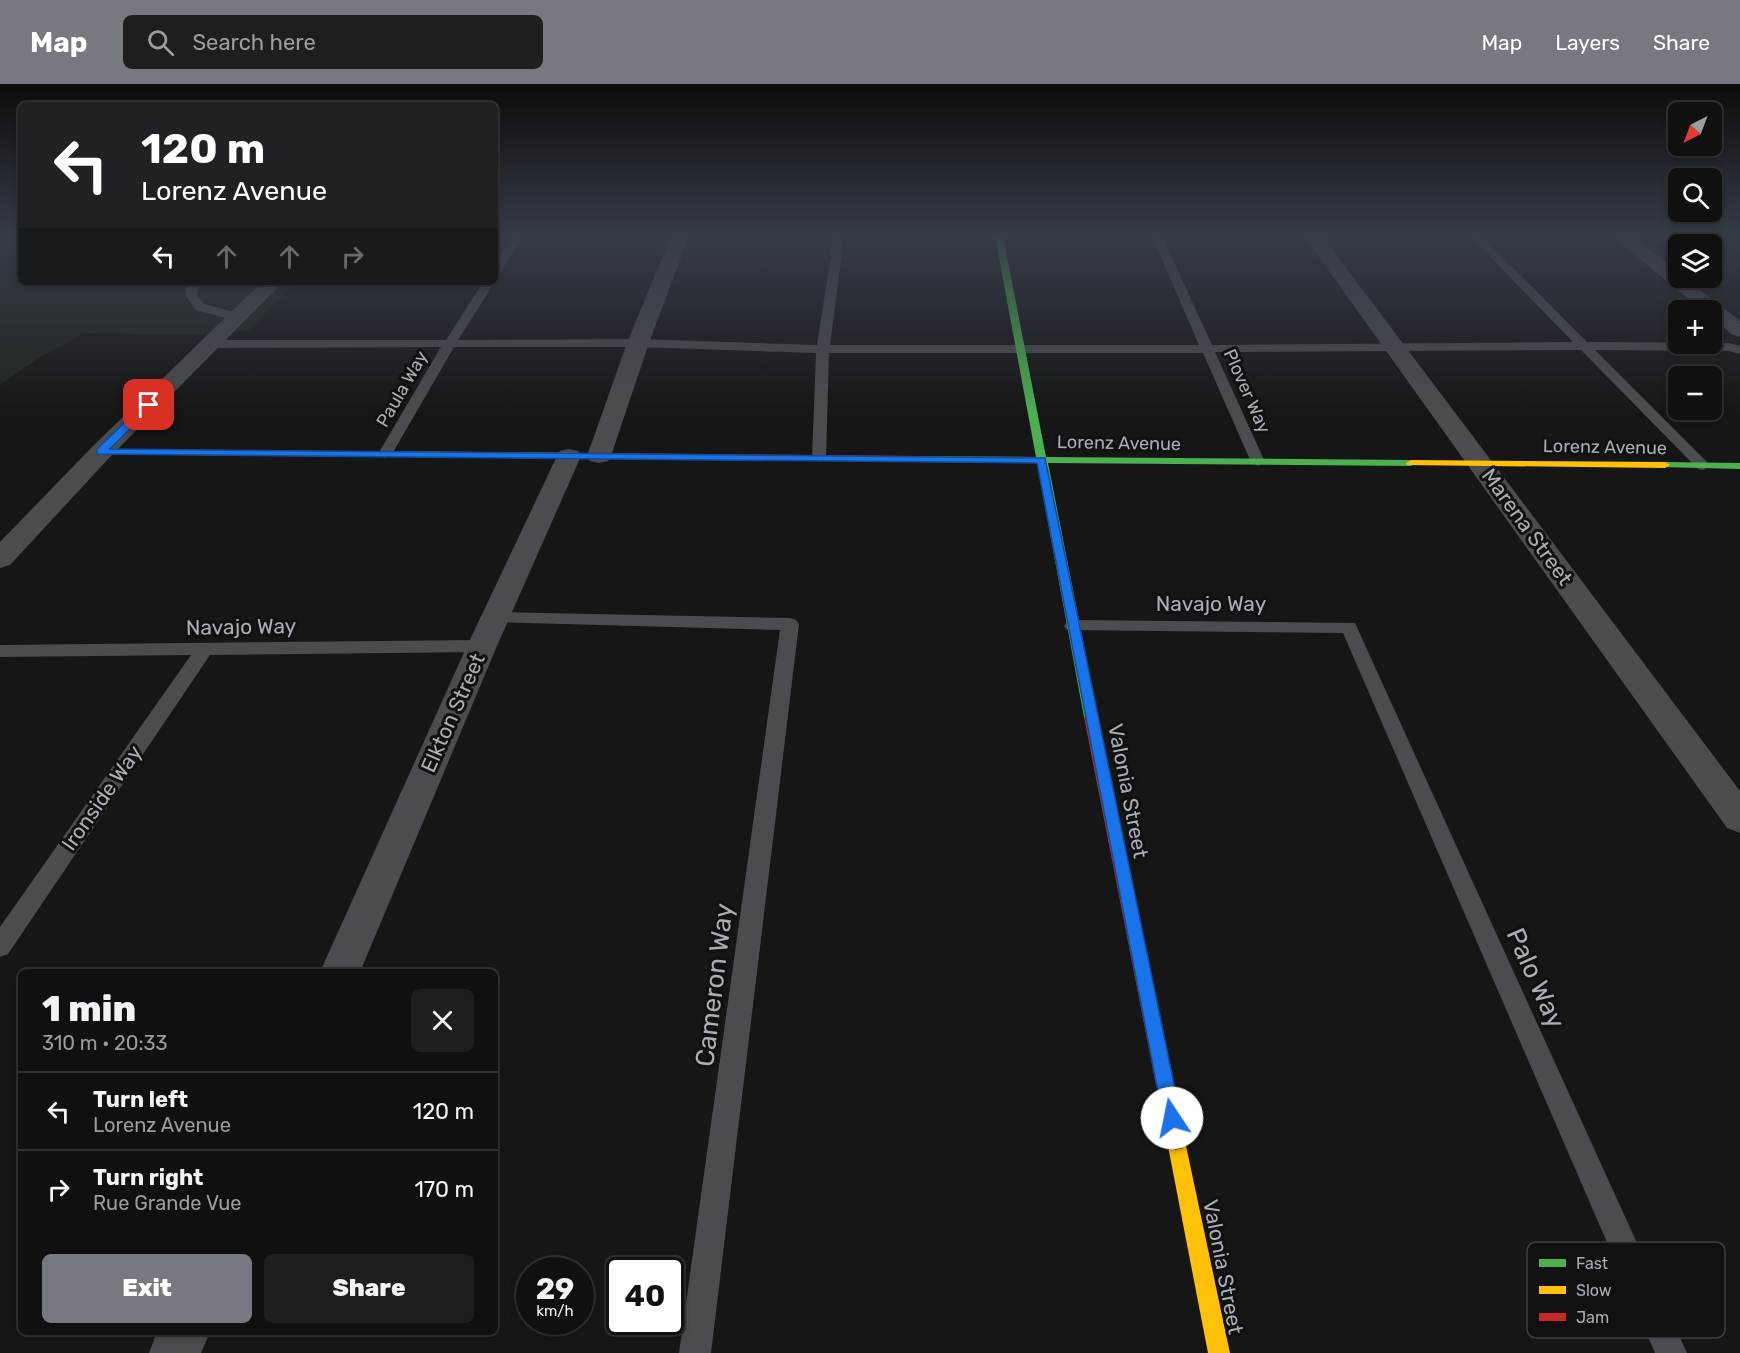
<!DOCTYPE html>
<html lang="en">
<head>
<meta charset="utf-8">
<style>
	:root { --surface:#101011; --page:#1e1e1f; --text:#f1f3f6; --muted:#9c9d9f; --line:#303031; --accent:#76797f }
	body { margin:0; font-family:Rubik,sans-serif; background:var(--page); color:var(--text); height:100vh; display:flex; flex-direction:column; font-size:22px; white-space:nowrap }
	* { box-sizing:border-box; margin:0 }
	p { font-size:20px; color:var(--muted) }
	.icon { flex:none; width:33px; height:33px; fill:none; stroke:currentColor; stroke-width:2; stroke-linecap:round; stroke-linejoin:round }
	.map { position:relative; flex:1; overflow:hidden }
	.sheet { position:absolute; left:18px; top:885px; width:480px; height:366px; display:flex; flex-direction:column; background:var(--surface); border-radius:9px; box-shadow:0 3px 9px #0003,0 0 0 2px var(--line) }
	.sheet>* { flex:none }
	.banner { position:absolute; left:18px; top:18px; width:480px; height:183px; border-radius:9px; box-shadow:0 3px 9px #0003,0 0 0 2px var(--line); background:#202124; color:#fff; overflow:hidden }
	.needle { width:39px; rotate:222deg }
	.controls { position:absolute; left:1668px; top:18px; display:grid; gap:12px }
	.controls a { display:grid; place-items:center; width:54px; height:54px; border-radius:9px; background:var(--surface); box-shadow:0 3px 9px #0003,0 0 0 2px var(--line); font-size:30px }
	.speed { position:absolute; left:516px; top:1173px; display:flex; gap:12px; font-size:30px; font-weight:700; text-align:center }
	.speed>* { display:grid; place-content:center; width:78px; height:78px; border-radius:50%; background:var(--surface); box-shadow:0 3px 9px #0003,0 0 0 2px var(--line); line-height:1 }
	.speed small { font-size:15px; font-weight:400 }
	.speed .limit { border:3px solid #111; border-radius:9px; background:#fff; color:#111 }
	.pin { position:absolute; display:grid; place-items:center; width:51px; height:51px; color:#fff; margin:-26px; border-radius:12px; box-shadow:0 3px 9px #0006 }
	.me { position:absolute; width:66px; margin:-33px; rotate:349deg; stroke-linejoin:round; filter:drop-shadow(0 0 4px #0008) }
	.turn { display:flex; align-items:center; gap:21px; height:126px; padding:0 24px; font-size:27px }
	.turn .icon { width:78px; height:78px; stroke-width:2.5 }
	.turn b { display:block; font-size:42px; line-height:51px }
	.lanes { display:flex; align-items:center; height:57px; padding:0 24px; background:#0003; justify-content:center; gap:30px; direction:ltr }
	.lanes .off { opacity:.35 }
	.round { display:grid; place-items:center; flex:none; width:63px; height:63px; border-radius:9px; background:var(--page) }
	.head { display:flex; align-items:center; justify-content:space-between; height:102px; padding:0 24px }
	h1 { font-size:36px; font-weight:800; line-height:45px }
	.action { display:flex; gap:12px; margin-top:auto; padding:12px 24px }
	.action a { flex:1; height:69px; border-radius:9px; background:var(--accent); color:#fff; font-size:24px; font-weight:800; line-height:69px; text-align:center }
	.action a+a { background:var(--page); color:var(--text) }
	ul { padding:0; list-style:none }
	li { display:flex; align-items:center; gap:18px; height:78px; padding:0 24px; border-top:2px solid var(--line) }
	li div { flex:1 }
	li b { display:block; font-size:22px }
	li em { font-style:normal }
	header { display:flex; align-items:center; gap:36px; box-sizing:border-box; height:84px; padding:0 30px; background:var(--accent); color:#fff }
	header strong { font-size:28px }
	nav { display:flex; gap:33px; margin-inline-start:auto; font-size:21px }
	.search { width:420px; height:54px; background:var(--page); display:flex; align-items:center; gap:15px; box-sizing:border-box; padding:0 21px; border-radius:9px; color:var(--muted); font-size:22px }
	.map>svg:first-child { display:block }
	.green { fill:#1f251f }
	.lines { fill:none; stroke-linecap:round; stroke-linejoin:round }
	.lane { fill:#4b4c4f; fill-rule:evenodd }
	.street { fill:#4b4c4f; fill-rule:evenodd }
	.fast { fill:#4caf50; fill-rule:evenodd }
	.slow { fill:#ffc107; fill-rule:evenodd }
	.jam { fill:#c62828; fill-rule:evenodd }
	.route { fill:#1a73e8; stroke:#114b97; stroke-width:1.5 }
	.labels { text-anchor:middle; stroke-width:6; stroke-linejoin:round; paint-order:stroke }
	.far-street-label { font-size:18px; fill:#a9aeb7; stroke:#111112 }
	.street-label { font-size:21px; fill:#a9aeb7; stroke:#111112 }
	.near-street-label { font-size:26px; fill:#a9aeb7; stroke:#111112 }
	.key { fill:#111112; stroke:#3f4044; stroke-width:1.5 }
	.key-label { font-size:16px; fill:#a9aeb7 }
</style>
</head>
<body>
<header>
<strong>Map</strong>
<div class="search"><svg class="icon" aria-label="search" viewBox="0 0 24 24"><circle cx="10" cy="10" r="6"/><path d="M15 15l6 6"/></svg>Search here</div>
<nav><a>Map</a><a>Layers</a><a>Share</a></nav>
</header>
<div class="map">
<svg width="1740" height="1269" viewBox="0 0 1740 1269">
	<rect width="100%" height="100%" fill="#161617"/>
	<path class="green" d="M0,152H21V198H296L248,247L193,251L84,249L37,275L0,301Z"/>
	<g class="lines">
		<path class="lane" d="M513,152H523L499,191L495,192V180Z
			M834,152H844L830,261H1199L1152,152H1162L1212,261L1573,258L1470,152H1481L1587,258L1729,259L1740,262V270L1729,267L1595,266L1708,379L1710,382L1703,386L1698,385L1581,266L1215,268L1265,378L1258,382L1251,378L1203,269H829L826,374L819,378L812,374L816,269L638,263H454L392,370L385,374L378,370L441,263L212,264L206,260L212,256H446L483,198H495L458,256L638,255L817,261Z
			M188,198H200L197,211L204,220L241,230L243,233L237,237L196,226L185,211Z
			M496,528L790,534L796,536L799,540L711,1269H679L780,546L490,538L487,534L490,530Z
			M1073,536L1355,539L1687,1269H1655L1343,549L1067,546L1064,542L1067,538Z
			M482,556L488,558L491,562L488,566L482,568L210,571L8,870L0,873V843L191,571L0,573V561Z"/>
		<path class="street" d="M671,152H689L649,259L611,372L608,377L599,379L590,377L587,372L627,259Z
			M1304,152H1322L1740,707V749L1727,744Z
			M1612,152H1633L1678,188V194H1685L1740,237V253L1733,251L1712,234V226H1702Z
			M262,198H283L110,373L10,481L0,484V458L92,363Z
			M569,365L578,367L581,372L497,562L360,888H320L467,562L557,372L560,367Z
			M157,1248H210L201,1269H149Z"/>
		<path class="fast" d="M995,152H1003L1046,373L1411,376L1416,379L1411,382L1048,379L1098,633L1091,638L1084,633L1037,379L919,378L914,375L919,372L1036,373Z
			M1665,378L1740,379V385L1661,383L1660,381Z"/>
		<path class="slow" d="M349,367L585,369L590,372L585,375L345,372L344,370Z
			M1411,376L1665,378L1670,381L1665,384L1407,381L1406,379Z
			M1176,1048L1183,1050L1185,1057L1230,1269H1208L1167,1057L1169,1050Z"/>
		<path class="jam" d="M101,365L349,367L354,370L349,373L97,370V366Z
			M585,369L919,372L924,375L919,378L581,374L580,372Z
			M1091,628L1098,633L1185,1057L1183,1064L1176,1066L1169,1064L1167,1057L1084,633Z"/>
	</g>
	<linearGradient id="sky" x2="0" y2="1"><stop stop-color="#0c0c0d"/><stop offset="0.46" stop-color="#363c47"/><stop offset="1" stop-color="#363c47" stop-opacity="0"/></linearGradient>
	<rect width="1740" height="330" fill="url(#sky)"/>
	<path class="route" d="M145,319L154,321L110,365L1045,374L1181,1034L1179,1041L1172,1044L1165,1041L1163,1034L1037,379L97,370V365Z"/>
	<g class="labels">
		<g class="far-street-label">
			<text transform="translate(402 305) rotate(-60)" y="6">Paula Way</text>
			<text transform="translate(1247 307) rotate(66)" y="6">Plover Way</text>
			<text transform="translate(1119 359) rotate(1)" y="6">Lorenz Avenue</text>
			<text transform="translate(1605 363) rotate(1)" y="6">Lorenz Avenue</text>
		</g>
		<g class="street-label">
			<text transform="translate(1527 443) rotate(54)" y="7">Marena Street</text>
			<text x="1211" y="527">Navajo Way</text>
			<text transform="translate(241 543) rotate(-1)" y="7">Navajo Way</text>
			<text transform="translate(453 629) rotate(-66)" y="7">Elkton Street</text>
			<text transform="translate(1128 707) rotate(79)" y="7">Valonia Street</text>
			<text transform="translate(102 714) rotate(-55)" y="7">Ironside Way</text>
			<text transform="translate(1223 1183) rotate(79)" y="7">Valonia Street</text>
		</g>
		<g class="near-street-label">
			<text transform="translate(1536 894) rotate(66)" y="9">Palo Way</text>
			<text transform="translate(714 901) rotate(-83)" y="9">Cameron Way</text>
		</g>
	</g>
	<rect x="1527" y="1158" width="198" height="96" rx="9" class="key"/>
	<rect x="1539" y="1175" width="27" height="8" fill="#4caf50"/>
	<rect x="1539" y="1202" width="27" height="8" fill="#ffc107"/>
	<rect x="1539" y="1229" width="27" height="8" fill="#c62828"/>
	<g class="key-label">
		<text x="1576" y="1185">Fast</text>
		<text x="1576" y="1212">Slow</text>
		<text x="1576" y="1239">Jam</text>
	</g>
</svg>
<div class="controls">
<a><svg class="needle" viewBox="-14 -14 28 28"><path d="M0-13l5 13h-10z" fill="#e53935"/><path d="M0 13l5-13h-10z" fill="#9c9d9f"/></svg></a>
<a><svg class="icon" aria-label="search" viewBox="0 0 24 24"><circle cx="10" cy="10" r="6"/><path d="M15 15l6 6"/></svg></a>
<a><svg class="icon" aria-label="layers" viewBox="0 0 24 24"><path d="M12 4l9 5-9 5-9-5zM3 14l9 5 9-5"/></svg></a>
<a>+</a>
<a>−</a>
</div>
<div class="speed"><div>29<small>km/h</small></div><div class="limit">40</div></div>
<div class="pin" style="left:149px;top:321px;background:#d93025"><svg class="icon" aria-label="arrive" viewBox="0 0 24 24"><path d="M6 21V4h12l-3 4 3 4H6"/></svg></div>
<svg class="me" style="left:1172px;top:1034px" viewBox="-20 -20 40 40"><circle r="19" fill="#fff"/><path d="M0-13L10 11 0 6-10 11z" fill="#1a73e8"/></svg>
<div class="banner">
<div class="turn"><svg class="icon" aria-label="left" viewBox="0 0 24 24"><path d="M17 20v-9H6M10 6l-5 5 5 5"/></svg><div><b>120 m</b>Lorenz Avenue</div></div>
<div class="lanes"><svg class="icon" aria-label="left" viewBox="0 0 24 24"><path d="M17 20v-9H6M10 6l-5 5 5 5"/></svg><svg class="icon off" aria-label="ahead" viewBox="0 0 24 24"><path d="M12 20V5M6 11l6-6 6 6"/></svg><svg class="icon off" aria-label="ahead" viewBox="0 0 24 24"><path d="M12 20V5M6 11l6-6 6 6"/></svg><svg class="icon off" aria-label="right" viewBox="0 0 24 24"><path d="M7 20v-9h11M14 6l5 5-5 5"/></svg></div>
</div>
<section class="sheet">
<div class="head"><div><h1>1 min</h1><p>310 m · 20:33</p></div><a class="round"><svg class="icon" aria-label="close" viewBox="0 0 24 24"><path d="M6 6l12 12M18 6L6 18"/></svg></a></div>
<ul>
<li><svg class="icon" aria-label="left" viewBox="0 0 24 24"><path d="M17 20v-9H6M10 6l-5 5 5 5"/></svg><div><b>Turn left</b><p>Lorenz Avenue</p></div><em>120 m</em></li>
<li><svg class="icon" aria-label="right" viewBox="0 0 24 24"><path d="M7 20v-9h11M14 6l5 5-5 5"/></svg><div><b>Turn right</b><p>Rue Grande Vue</p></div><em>170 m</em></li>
</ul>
<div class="action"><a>Exit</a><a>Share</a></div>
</section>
</div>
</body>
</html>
